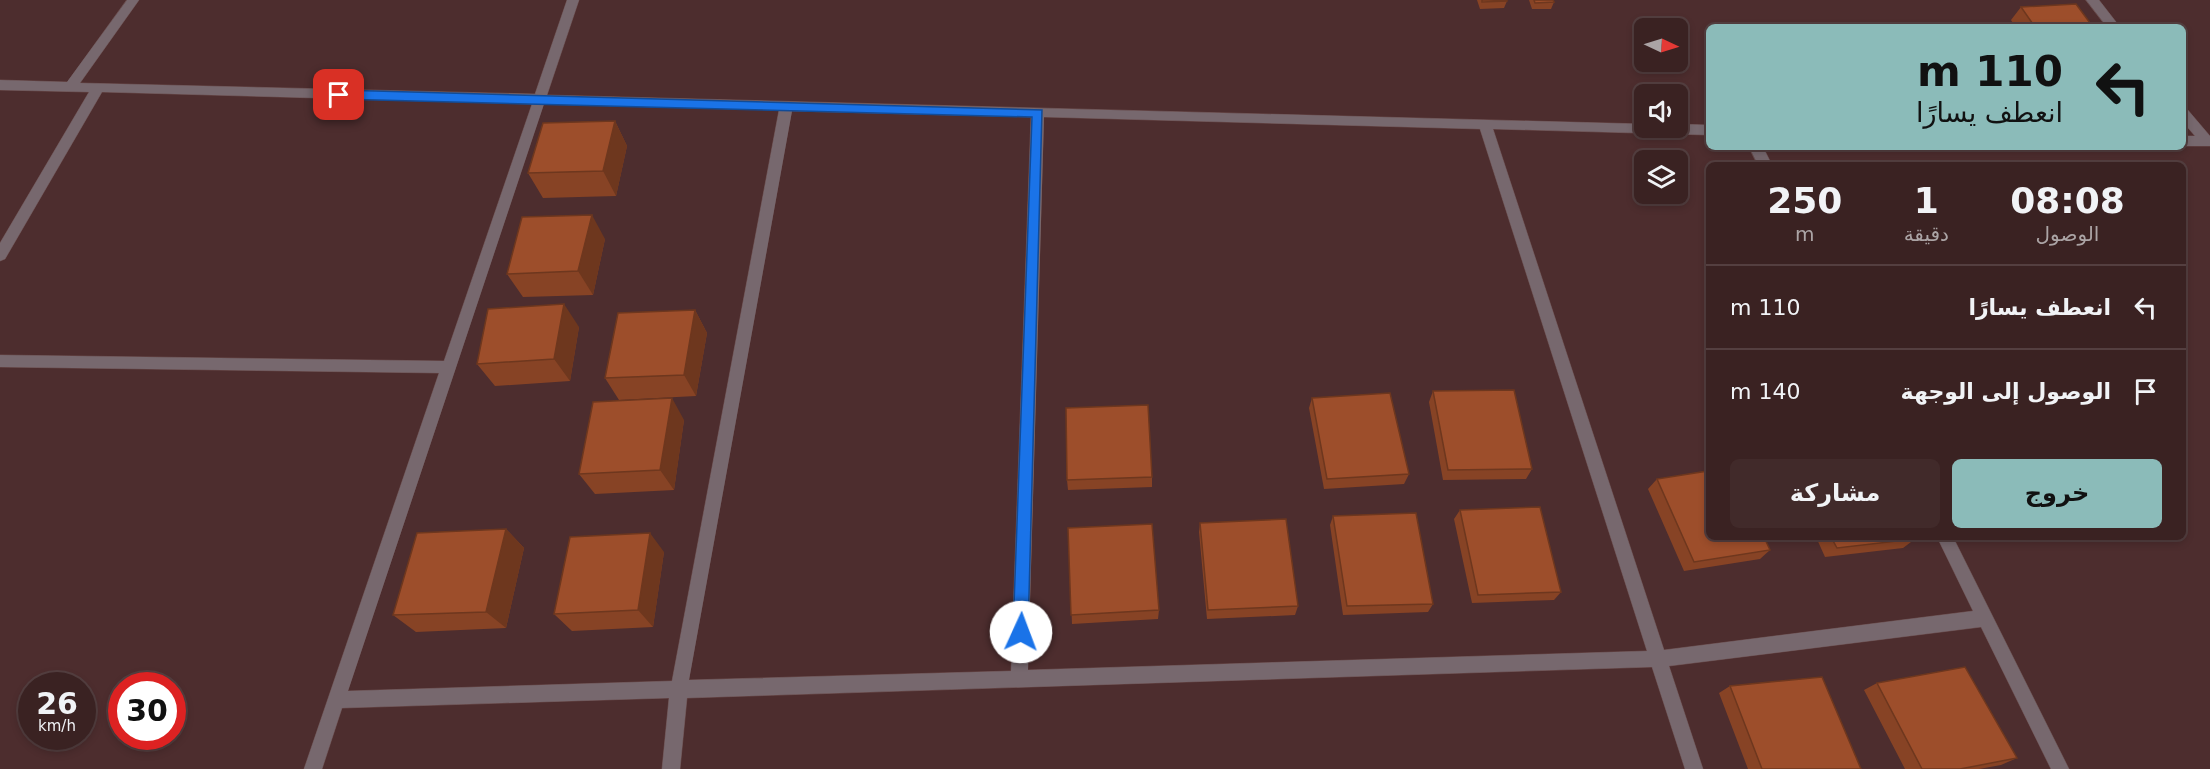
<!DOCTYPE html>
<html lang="ar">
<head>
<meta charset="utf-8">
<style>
	:root { --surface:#3a2222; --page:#412a2a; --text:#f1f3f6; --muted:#aba4a5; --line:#543f40; --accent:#8bbbb9 }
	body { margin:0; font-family:"DejaVu Sans",Vazirmatn,sans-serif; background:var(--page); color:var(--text); direction:rtl; height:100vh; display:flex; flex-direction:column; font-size:22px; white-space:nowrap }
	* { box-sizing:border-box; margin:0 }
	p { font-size:20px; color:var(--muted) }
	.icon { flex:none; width:33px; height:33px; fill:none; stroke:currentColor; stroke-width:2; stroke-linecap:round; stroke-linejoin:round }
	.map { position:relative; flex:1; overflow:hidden; direction:ltr }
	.drawer { position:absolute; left:1706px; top:162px; width:480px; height:378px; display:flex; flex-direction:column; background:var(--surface); border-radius:9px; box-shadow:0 3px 9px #0003,0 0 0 2px var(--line); direction:rtl }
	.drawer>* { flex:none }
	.guide { position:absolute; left:1706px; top:24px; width:480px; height:126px; border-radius:9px; box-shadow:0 3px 9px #0003,0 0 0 2px var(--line); direction:rtl; background:#8bbbb9; color:#111; overflow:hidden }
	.needle { width:39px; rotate:94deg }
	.fabs { position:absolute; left:1634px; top:18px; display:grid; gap:12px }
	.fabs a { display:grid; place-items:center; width:54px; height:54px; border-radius:9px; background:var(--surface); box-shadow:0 3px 9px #0003,0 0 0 2px var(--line); font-size:30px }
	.speed { position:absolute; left:18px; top:672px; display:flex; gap:12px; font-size:30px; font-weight:700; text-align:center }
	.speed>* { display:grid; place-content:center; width:78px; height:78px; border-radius:50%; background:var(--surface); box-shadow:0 3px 9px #0003,0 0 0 2px var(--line); line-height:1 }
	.speed small { font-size:15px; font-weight:400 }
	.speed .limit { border:9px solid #d22; background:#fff; color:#111 }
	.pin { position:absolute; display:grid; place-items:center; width:51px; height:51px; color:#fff; margin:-26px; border-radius:12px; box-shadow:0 3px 9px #0006 }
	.me { position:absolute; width:66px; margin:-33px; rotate:2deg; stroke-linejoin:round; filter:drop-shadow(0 0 4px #0008) }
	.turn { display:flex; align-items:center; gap:21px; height:126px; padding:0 24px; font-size:27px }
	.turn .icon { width:78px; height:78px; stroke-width:2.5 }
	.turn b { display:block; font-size:42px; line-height:51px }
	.eta { display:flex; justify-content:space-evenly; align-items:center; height:102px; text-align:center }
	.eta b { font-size:36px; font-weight:800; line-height:42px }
	.action { display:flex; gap:12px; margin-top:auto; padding:12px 24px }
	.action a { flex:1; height:69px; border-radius:9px; background:var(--accent); color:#111; font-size:24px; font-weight:800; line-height:69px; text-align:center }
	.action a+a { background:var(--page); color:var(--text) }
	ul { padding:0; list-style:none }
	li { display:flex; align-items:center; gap:18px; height:84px; padding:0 24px; border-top:2px solid var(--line) }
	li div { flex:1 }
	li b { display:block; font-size:22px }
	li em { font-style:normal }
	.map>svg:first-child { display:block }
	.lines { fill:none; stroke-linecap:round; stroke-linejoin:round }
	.street-casing { stroke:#6a4c4c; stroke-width:1 }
	.street { fill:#77686e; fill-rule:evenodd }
	.wall { fill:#874325 }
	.shaded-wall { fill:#6e371e }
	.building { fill:#9d4e2b; stroke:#6e371e; stroke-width:1.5 }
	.route { fill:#1a73e8; stroke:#114b97; stroke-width:1.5 }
</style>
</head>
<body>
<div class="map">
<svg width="2210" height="769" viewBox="0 0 2210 769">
	<rect width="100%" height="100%" fill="#4d2d2e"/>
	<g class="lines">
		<defs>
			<path id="street" d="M127,0H139L80,83L535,94L567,0H579L547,95L1644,124V128H1677V124L1708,125V135L1493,129L1664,650L1973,611L1937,537H1953L2069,769H2051L1981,627L1669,666L1703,769H1685L1652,667L687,698L680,769H662L669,698L342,708L322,769H304L439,373L0,367V355L444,361L532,104L102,92L5,259L0,261V243L89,92L0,90V80L67,82ZM544,104L779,110L672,681L348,691ZM792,111L1031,117L1011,671L689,680ZM1044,117L1480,129L1647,651L1028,670Z
				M2086,0H2099L2120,27H2107Z
				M2182,107L2187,109L2210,136V146H2182V136H2195L2182,121Z
				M1749,147H1763L1772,165H1758Z"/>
		</defs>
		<use href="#street" class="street-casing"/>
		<use href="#street" class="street"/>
	</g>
	<path class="wall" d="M1477,0H1507V1L1504,8L1480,9Z
		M1529,0H1553L1554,2L1551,9H1532Z
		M2021,7L2093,27H2015L2011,20Z
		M615,121L627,146L616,196L543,198L528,173Z
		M605,239L593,295L523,297L507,274Z
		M695,310L707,333L696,396L619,400L605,378Z
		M579,327L570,381L495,386L477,364Z
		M1433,391L1532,469L1526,479L1443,480L1429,402Z
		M1312,398L1409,474L1404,484L1324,489L1309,408Z
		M684,420L674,490L595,494L579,474Z
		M1152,477V487L1068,490L1067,480Z
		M1657,479L1770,550L1760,559L1684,571L1648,489Z
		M1460,510L1561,592L1554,600L1472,603L1454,519Z
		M1333,516L1433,604L1428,612L1343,615L1330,525Z
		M1200,523L1298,606L1295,615L1207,619L1199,532Z
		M1068,528L1159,610L1158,619L1072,624Z
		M506,529L524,548L506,628L416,632L393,615Z
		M1816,537H1914L1915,539L1903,548L1825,557Z
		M664,552L653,627L572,631L554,614Z
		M1877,683L2017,758L2001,765L1979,769H1905L1864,690Z
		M1730,686L1861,769H1748L1719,693Z"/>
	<path class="shaded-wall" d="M615,121L627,146L616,196L603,171Z
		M592,215L605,239L593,295L578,271Z
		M564,304L579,327L570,381L554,359Z
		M695,310L707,333L696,396L684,375Z
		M672,398L684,420L674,490L660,470Z
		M506,529L524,548L506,628L486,612Z
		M650,533L664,552L653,627L638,610Z"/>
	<path class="building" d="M1482,0H1507V1L1482,2Z
		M1534,0H1553L1554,2L1535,3Z
		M2076,4L2093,27H2035L2021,7Z
		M615,121L603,171L528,173L543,123Z
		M592,215L578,271L507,274L522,217Z
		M564,304L554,359L477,364L488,309Z
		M695,310L684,375L605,378L618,313Z
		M1514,390L1532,469L1448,470L1433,391Z
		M1390,393L1409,474L1327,479L1312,398Z
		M672,398L660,470L579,474L593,402Z
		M1148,405L1152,477L1067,480L1066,408Z
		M1708,471V537H1764L1770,550L1694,562L1657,479Z
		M1540,507L1561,592L1478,595L1460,510Z
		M1416,513L1433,604L1347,606L1333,516Z
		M1286,519L1298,606L1208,610L1200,523Z
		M1152,524L1159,610L1071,615L1068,528Z
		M506,529L486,612L393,615L417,533Z
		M650,533L638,610L554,614L570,537Z
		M1831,537H1914L1915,539L1837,548Z
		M1965,667L2017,758L1960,769H1922L1877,683Z
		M1822,677L1861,769H1762L1730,686Z"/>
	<path class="route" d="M339,90L1042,110L1028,632L1026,637L1021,639L1015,637L1013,632L1032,117L339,99L334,95Z"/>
</svg>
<div class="fabs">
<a><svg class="needle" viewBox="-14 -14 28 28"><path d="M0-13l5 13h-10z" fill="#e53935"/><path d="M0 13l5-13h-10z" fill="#aba4a5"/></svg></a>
<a><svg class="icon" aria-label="sound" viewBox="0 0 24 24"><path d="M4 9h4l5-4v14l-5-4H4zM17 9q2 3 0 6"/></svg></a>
<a><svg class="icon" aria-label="layers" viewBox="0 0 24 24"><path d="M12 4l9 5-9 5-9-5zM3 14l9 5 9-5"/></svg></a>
</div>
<div class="speed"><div>26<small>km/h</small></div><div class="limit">30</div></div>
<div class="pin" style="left:339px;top:95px;background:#d93025"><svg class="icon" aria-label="arrive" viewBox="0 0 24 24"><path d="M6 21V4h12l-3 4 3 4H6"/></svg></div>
<svg class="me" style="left:1021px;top:632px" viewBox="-20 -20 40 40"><circle r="19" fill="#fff"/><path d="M0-13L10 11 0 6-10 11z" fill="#1a73e8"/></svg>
<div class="guide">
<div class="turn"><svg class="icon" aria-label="left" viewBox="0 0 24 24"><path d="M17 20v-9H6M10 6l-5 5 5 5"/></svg><div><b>110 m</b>انعطف يسارًا</div></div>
</div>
<section class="drawer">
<div class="eta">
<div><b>08:08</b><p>الوصول</p></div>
<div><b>1</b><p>دقيقة</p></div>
<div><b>250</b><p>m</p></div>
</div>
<ul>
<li><svg class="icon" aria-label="left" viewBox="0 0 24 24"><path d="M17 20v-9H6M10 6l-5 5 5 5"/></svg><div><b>انعطف يسارًا</b></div><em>110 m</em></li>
<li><svg class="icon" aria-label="arrive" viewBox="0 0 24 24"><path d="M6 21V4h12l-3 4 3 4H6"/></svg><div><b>الوصول إلى الوجهة</b></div><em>140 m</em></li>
</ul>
<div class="action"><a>خروج</a><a>مشاركة</a></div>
</section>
</div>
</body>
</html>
